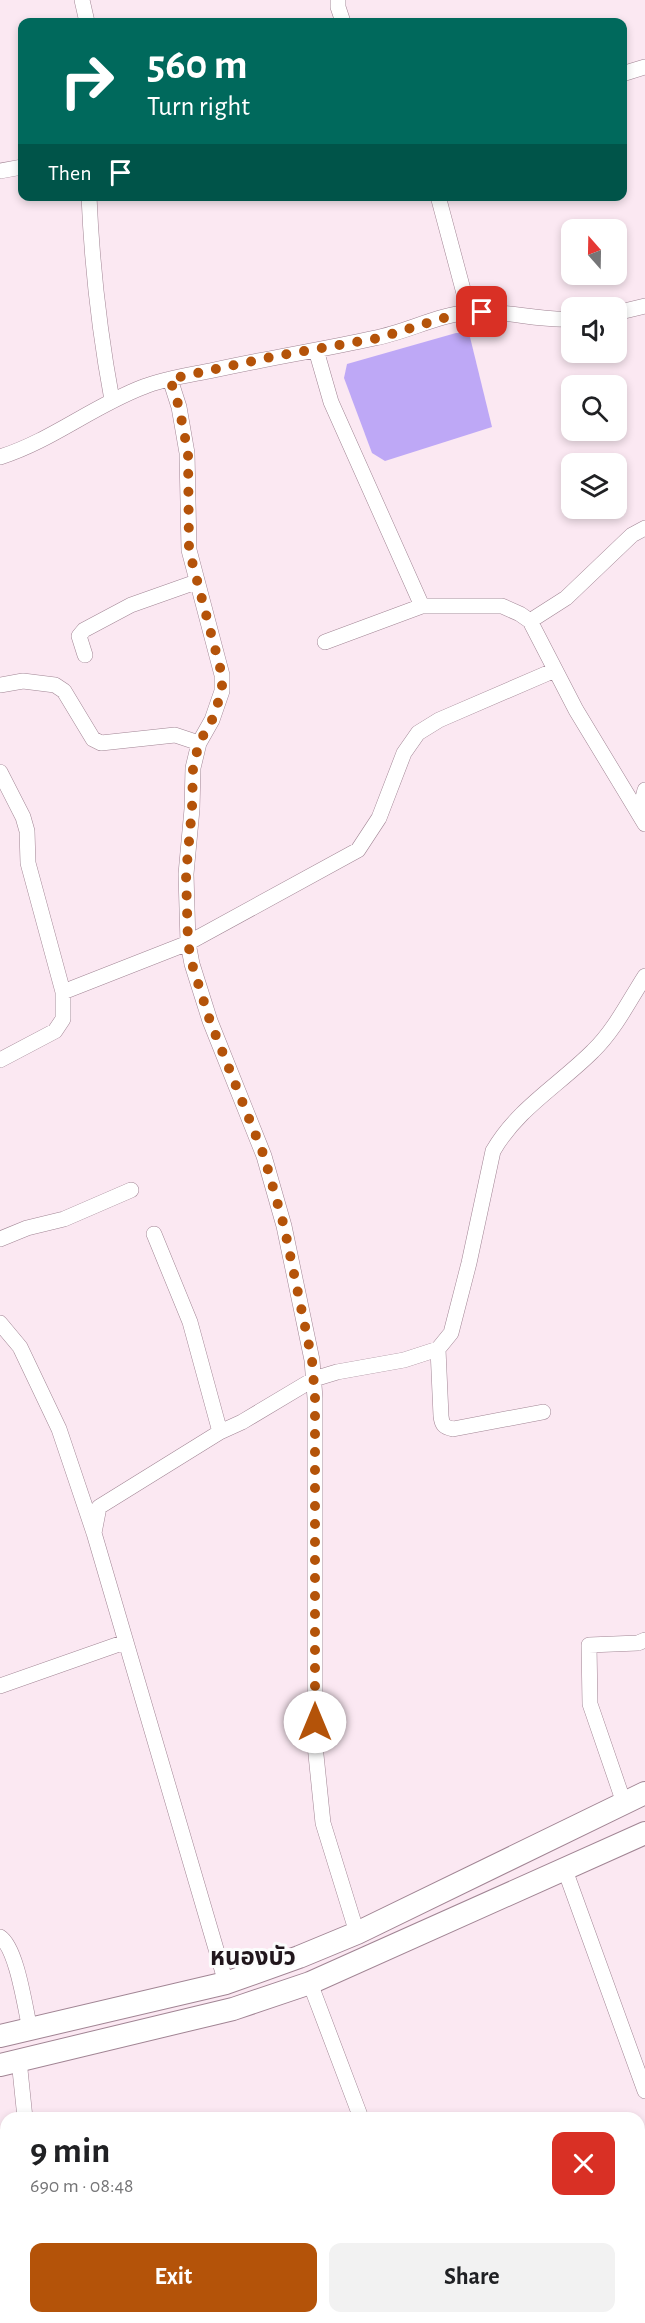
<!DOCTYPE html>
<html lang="en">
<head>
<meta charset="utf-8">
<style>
	:root { --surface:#fff; --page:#f2f2f2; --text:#202124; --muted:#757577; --accent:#b45309 }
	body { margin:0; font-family:"Alegreya Sans","Noto Sans Thai",sans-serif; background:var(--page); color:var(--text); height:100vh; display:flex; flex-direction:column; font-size:22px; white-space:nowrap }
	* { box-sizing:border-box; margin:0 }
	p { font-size:20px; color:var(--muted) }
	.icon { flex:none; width:33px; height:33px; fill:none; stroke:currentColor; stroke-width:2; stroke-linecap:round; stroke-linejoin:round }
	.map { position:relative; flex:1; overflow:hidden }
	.sheet { position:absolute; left:0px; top:2112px; width:645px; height:212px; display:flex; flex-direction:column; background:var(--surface); border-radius:18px 18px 0 0; box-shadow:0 3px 9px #0003 }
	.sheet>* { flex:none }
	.hud { position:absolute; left:18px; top:18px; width:609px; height:183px; border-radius:12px; box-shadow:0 3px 9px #0003; background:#00695c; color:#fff; overflow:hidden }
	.needle { width:39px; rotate:340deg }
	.fabs { position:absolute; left:561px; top:219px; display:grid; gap:12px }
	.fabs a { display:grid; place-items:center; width:66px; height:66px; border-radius:12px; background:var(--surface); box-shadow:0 3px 9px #0003; font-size:30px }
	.pin { position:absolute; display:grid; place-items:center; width:51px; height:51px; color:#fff; margin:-26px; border-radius:12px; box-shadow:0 3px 9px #0006 }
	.me { position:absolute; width:66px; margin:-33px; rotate:0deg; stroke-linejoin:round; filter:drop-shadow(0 0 4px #0008) }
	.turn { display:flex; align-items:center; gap:21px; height:126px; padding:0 30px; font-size:27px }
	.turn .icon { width:78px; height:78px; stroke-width:2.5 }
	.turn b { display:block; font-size:42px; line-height:51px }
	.then { display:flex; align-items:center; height:57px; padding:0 30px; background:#0003; gap:12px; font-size:22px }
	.round { display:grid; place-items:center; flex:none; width:63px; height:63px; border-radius:12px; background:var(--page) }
	.head { display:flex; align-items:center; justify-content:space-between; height:102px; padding:0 30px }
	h1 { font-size:36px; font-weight:600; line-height:45px }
	.button { display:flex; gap:12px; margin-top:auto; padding:12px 30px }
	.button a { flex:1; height:69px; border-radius:12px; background:var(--accent); color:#fff; font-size:24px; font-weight:600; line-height:69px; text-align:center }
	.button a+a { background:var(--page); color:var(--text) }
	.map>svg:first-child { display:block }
	.water { fill:#bea8f6 }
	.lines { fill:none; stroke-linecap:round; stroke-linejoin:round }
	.service-casing { stroke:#a18594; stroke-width:9 }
	.minor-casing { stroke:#a18594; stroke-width:16 }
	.primary-casing { stroke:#a18594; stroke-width:24 }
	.service { stroke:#fff; stroke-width:8 }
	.minor { stroke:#fff; stroke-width:15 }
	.primary { stroke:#fff; stroke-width:22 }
	.route { stroke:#b45309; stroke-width:10; stroke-dasharray:0 18 }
	.labels { text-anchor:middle; stroke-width:6; stroke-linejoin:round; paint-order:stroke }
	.district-label { font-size:24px; font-weight:bold; fill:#21161c; stroke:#fcfcfc }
</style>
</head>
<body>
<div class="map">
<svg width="645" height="2323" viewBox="0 0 645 2323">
	<rect width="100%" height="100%" fill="#fbe8f2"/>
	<path class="water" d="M456,333H469L492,427L385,461L372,453L344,378L347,364Z"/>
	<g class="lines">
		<defs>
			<path id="service" d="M321,2318L323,2323"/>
			<path id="minor" d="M82,0L87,22
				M338,0V7L343,22
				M622,74L645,67
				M0,171L22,167
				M89,196C92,268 99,330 112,400
				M438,196L469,312
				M616,313L645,306
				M316,350L331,402L422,606
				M170,379L179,407L187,453L189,550L222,675V691L212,720L199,743L193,768L192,809L186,874L188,943L192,964L210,1021L264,1156L284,1226L312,1360L315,1398V1745L323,1823L357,1933
				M0,457C51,441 93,406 143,387C165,378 190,375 214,370C268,358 321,350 375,338C407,332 439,314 472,312C506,310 538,321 572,319
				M530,621L566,598L632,535L645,528
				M325,642L422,606H502L520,614L530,621L576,710L645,824
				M85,655L79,636L84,630L131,605L196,582
				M0,685L23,681L55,685L64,691L93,739L101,743L175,735L199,743
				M0,772L23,817L27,831L28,863L63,992V1019L55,1031L0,1060
				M639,813L645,790
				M63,992L188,943L358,850L379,818L404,753L418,733L439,720L555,670
				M154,1234L190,1322L220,1432
				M0,1239L27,1228L64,1219L131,1190
				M0,1323L20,1347L59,1429L94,1533
				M438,1349L441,1416C442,1425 444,1427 453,1429L543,1412
				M0,1686L125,1642
				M624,1803L590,1704L589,1645L638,1643L645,1640
				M565,1870L645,2091
				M0,1937C17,1948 25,2008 30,2029
				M226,1983L94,1533L99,1507L220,1432L242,1422L314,1379L337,1372L404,1360L438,1349L451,1333L469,1263L493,1151C517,1109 559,1085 593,1051C614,1031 629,1001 645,976
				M310,1983L361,2118
				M19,2060L25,2118
				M46,2318V2321
				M445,2323L448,2318"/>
			<path id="primary" d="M0,2036L226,1983L299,1957L357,1933L645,1793
				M0,2065L233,2009L310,1983L645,1833"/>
		</defs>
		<use href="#service" class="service-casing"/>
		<use href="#minor" class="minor-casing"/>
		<use href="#primary" class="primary-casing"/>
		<use href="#service" class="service"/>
		<use href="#minor" class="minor"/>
		<use href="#primary" class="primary"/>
	</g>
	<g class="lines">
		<path class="route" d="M315,1722V1398L312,1360L284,1226L264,1156L210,1021L192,964L188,943L186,874L192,809L193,768L199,743L212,720L222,691V675L189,550L188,453L179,407L170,379L276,356L379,338L440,319L469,312H482"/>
	</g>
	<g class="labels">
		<g class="district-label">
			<text x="253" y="1965">หนองบัว</text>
		</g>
	</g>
</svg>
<div class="fabs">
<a><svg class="needle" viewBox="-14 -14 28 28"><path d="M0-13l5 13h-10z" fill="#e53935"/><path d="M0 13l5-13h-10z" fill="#757577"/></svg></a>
<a><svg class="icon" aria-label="sound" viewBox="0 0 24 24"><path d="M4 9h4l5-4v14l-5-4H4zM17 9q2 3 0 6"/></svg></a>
<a><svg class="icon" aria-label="search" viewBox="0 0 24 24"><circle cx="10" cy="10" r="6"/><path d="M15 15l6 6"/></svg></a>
<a><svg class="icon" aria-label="layers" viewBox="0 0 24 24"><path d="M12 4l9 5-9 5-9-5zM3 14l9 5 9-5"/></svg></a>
</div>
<div class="pin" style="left:482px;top:312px;background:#d93025"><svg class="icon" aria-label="arrive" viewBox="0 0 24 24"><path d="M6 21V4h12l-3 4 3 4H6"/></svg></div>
<svg class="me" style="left:315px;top:1722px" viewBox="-20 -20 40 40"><circle r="19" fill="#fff"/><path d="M0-13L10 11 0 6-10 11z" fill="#b45309"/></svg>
<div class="hud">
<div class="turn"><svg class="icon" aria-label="right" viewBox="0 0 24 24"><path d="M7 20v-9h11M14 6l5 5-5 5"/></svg><div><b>560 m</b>Turn right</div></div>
<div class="then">Then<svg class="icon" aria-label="arrive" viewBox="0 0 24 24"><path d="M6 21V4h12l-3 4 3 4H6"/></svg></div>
</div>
<section class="sheet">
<div class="head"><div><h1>9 min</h1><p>690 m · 08:48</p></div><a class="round" style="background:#d93025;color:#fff"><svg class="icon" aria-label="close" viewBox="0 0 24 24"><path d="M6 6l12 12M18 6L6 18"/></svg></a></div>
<div class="button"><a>Exit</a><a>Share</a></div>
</section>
</div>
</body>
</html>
